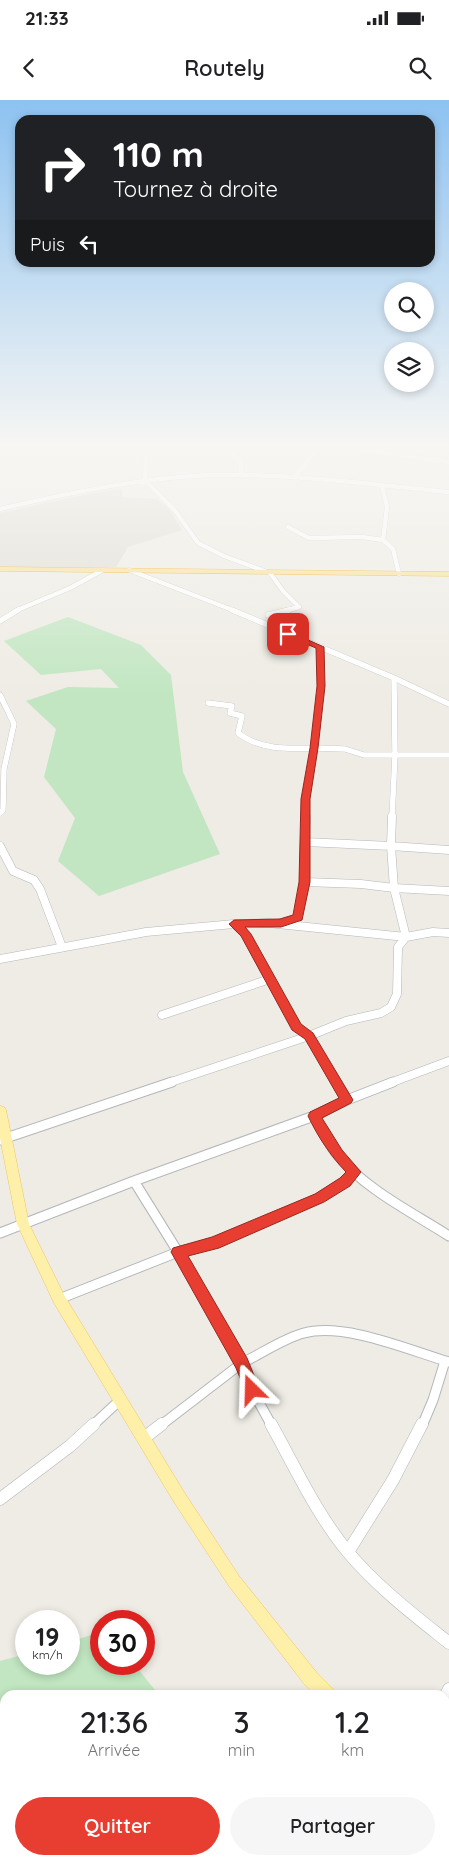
<!DOCTYPE html>
<html lang="fr">
<head>
<meta charset="utf-8">
<style>
	:root { --surface:#fff; --page:#f6f6f6; --text:#202124; --muted:#757577; --accent:#e73e31 }
	body { margin:0; font-family:Quicksand,sans-serif; background:var(--page); color:var(--text); height:100vh; display:flex; flex-direction:column; font-size:19px; white-space:nowrap }
	* { box-sizing:border-box; margin:0 }
	p { font-size:16px; color:var(--muted) }
	.icon { flex:none; width:28px; height:28px; fill:none; stroke:currentColor; stroke-width:2; stroke-linecap:round; stroke-linejoin:round }
	.map { position:relative; flex:1; overflow:hidden }
	.side { position:absolute; left:0px; top:1590px; width:450px; height:175px; display:flex; flex-direction:column; background:var(--surface); border-radius:15px 15px 0 0; box-shadow:0 2px 8px #0003 }
	.side>* { flex:none }
	.guide { position:absolute; left:15px; top:15px; width:420px; height:152px; border-radius:15px; box-shadow:0 2px 8px #0003; background:#202124; color:#fff; overflow:hidden }
	.buttons { position:absolute; left:384px; top:182px; display:grid; gap:10px }
	.buttons a { display:grid; place-items:center; width:50px; height:50px; border-radius:50%; background:var(--surface); box-shadow:0 2px 8px #0003; font-size:25px }
	.speed { position:absolute; left:15px; top:1510px; display:flex; gap:10px; font-size:25px; font-weight:700; text-align:center }
	.speed>* { display:grid; place-content:center; width:65px; height:65px; border-radius:50%; background:var(--surface); box-shadow:0 2px 8px #0003; line-height:1 }
	.speed small { font-size:12px; font-weight:400 }
	.speed .limit { border:8px solid #d22; background:#fff; color:#111 }
	.pin { position:absolute; display:grid; place-items:center; width:42px; height:42px; color:#fff; margin:-21px; border-radius:10px; box-shadow:0 2px 8px #0006 }
	.me { position:absolute; width:55px; margin:-28px; rotate:338deg; stroke-linejoin:round; filter:drop-shadow(0 0 4px #0008) }
	.turn { display:flex; align-items:center; gap:18px; height:105px; padding:0 15px; font-size:22px }
	.turn .icon { width:65px; height:65px; stroke-width:2.5 }
	.turn b { display:block; font-size:35px; line-height:42px }
	.then { display:flex; align-items:center; height:48px; padding:0 15px; background:#0003; gap:10px; font-size:19px }
	.eta { display:flex; justify-content:space-evenly; align-items:center; height:85px; text-align:center }
	.eta b { font-size:30px; font-weight:600; line-height:35px }
	.cta { display:flex; gap:10px; margin-top:auto; padding:10px 15px }
	.cta a { flex:1; height:58px; border-radius:30px; background:var(--accent); color:#fff; font-size:20px; font-weight:600; line-height:58px; text-align:center }
	.cta a+a { background:var(--page); color:var(--text) }
	.status { display:flex; justify-content:space-between; align-items:center; height:35px; padding:0 25px; background:var(--surface); direction:ltr }
	.status svg { height:14px; fill:currentColor }
	header { display:flex; justify-content:space-between; align-items:center; height:65px; padding:0 15px; background:var(--surface); font-size:22px; font-weight:600 }
	.map>svg:first-child { display:block }
	.education { fill:#dedbd2 }
	.green { fill:#c1e6c1 }
	.lines { fill:none; stroke-linecap:round; stroke-linejoin:round }
	.minor-far4-casing { stroke:#b4b7bb; stroke-width:5 }
	.minor-far3-casing { stroke:#b4b7bb; stroke-width:6 }
	.minor-far2-casing { stroke:#b4b7bb; stroke-width:9 }
	.minor-far1-casing { stroke:#b4b7bb; stroke-width:11 }
	.minor-casing { stroke:#b4b7bb; stroke-width:13 }
	.major-casing { stroke:#f0c55c; stroke-width:1 }
	.highway-casing { stroke:#f0a403; stroke-width:1 }
	.minor-far4 { stroke:#fff; stroke-width:4.5 }
	.minor-far3 { stroke:#fff; stroke-width:5.5 }
	.minor-far2 { stroke:#fff; stroke-width:8 }
	.minor-far1 { stroke:#fff; stroke-width:9 }
	.minor { stroke:#fff; stroke-width:12 }
	.major { fill:#fef0a9; fill-rule:evenodd }
	.highway { fill:#fcdf8e; fill-rule:evenodd }
	.route { fill:#e73e31; stroke:#962820 }
</style>
</head>
<body>
<div class="status"><b>21:33</b><svg viewBox="0 0 49 12"><path d="M0 12V9h3v3zM5 12V6h3v6zM10 12V3h3v9zM15 12V0h3v12zM26 1h20v11H26zM47 4h2v5h-2z"/></svg></div>
<header><svg class="icon" aria-label="back" viewBox="0 0 24 24"><path d="M15 5l-7 7 7 7"/></svg>Routely<svg class="icon" aria-label="search" viewBox="0 0 24 24"><circle cx="10" cy="10" r="6"/><path d="M15 15l6 6"/></svg></header>
<div class="map">
<svg width="449" height="1765" viewBox="0 0 449 1765">
	<rect width="100%" height="100%" fill="#eeece4"/>
	<path class="education" d="M122,389V397L157,399L169,409L182,430L128,447L116,467H0V413L88,394Z"/>
	<path class="green" d="M68,517L141,545L171,575L183,672L220,754L99,796L58,761L75,718L44,677L56,629L26,601L68,587L119,588L101,569L41,575L4,541Z
		M101,1532V1564H134L159,1595H5V1760H207L205,1765H0V1561L26,1554V1564H69V1542Z"/>
	<g class="lines">
		<defs>
			<path id="minor-far4" d="M145,349C148,358 145,370 145,380L176,412L198,443L224,456L270,473L283,491L299,507L284,511
				M233,349L234,355L241,360V375
				M361,349L449,362
				M295,377L317,349
				M382,386L387,407L383,440L393,449L399,474
				M0,409C69,393 139,378 210,375C290,373 369,384 449,392
				M288,427L309,438L362,437L383,440
				M129,470L235,511
				M15,511L70,488L103,470"/>
			<path id="minor-far3" d="M232,510L394,578L449,604
				M268,515L289,510
				M0,521L18,510
				M0,595L14,624L4,669L3,710L0,713
				M208,603L232,606L230,613L242,616L238,633C260,650 287,649 314,648L321,586L320,547
				M306,718V699L314,648L345,649L364,655H395L394,578
				M392,718L395,655H449"/>
			<path id="minor-far2" d="M392,716L391,746L449,750
				M305,742L306,716
				M0,746L13,771L34,780L40,789L62,847
				M280,823L298,818L305,782V742L391,746L394,788L449,791
				M234,824L268,823L406,837L394,788L361,784L305,782
				M0,859L146,832L234,824L245,834L296,927L309,936L337,983
				M162,915L270,879
				M168,983L309,936L346,921L381,913L391,907L397,894L398,847L406,837L433,832L449,833
				M390,983L449,961"/>
			<path id="minor-far1" d="M336,982L347,1000
				M314,1016C321,1028 327,1041 335,1052C364,1089 410,1111 449,1136
				M0,1040L172,982
				M134,1081L178,1152L242,1263L160,1326
				M0,1133L134,1081L314,1016L347,1000L393,982
				M59,1199L178,1152L214,1143L319,1098L345,1082L354,1072
				M92,1326L119,1301
				M272,1326L252,1290L242,1263C263,1253 282,1239 304,1233C344,1222 409,1250 449,1262
				M422,1326L433,1300L445,1261"/>
			<path id="minor" d="M271,1324C295,1367 316,1413 347,1451C376,1486 414,1515 449,1543
				M144,1338L162,1324
				M0,1399L70,1346L94,1324
				M348,1452L393,1380L422,1324
				M445,1597L449,1589
				M367,1765L370,1760"/>
			<path id="major" d="M0,1006L4,1007L6,1010L29,1124L64,1195L184,1392L239,1476L317,1573L333,1589L335,1595H315L305,1585L229,1486L174,1402L54,1203L17,1124L0,1038Z
				M445,1701L449,1703V1722L445,1720Z"/>
			<path id="highway" d="M0,467L449,472V476L0,471Z"/>
		</defs>
		<use href="#minor-far4" class="minor-far4-casing"/>
		<use href="#minor-far3" class="minor-far3-casing"/>
		<use href="#minor-far2" class="minor-far2-casing"/>
		<use href="#minor-far1" class="minor-far1-casing"/>
		<use href="#minor" class="minor-casing"/>
		<use href="#major" class="major-casing"/>
		<use href="#highway" class="highway-casing"/>
		<use href="#minor-far4" class="minor-far4"/>
		<use href="#minor-far3" class="minor-far3"/>
		<use href="#minor-far2" class="minor-far2"/>
		<use href="#minor-far1" class="minor-far1"/>
		<use href="#minor" class="minor"/>
		<use href="#major" class="major"/>
		<use href="#highway" class="highway"/>
	</g>
	<linearGradient id="sky" x2="0" y2="1"><stop stop-color="#8dc2f1"/><stop offset="0.58" stop-color="#f7f6f3"/><stop offset="1" stop-color="#f7f6f3" stop-opacity="0"/></linearGradient>
	<rect width="449" height="597" fill="url(#sky)"/>
	<path class="route" d="M288,531L324,547L325,586L318,648L310,699V782L302,820L281,827H245L251,834L301,924L313,933L353,1000L351,1003L322,1018L342,1050L361,1072L350,1086L324,1102L219,1148L188,1156L247,1258L260,1290L258,1295L252,1297L247,1295L236,1268L171,1152L173,1148L212,1137L315,1094L340,1078L346,1072C330,1055 318,1037 308,1016L310,1012L339,998L305,939L292,930L241,836L229,824L234,820L280,819L293,815L299,782L301,699L310,648L317,586L316,548L285,535V532Z"/>
</svg>
<div class="buttons">
<a><svg class="icon" aria-label="search" viewBox="0 0 24 24"><circle cx="10" cy="10" r="6"/><path d="M15 15l6 6"/></svg></a>
<a><svg class="icon" aria-label="layers" viewBox="0 0 24 24"><path d="M12 4l9 5-9 5-9-5zM3 14l9 5 9-5"/></svg></a>
</div>
<div class="speed"><div>19<small>km/h</small></div><div class="limit">30</div></div>
<div class="pin" style="left:288px;top:534px;background:#d93025"><svg class="icon" aria-label="arrive" viewBox="0 0 24 24"><path d="M6 21V4h12l-3 4 3 4H6"/></svg></div>
<svg class="me" style="left:252px;top:1290px" viewBox="-20 -20 40 40"><path d="M0-17L14 15 0 8-14 15z" fill="#e73e31" stroke="#fff" stroke-width="4"/></svg>
<div class="guide">
<div class="turn"><svg class="icon" aria-label="right" viewBox="0 0 24 24"><path d="M7 20v-9h11M14 6l5 5-5 5"/></svg><div><b>110 m</b>Tournez à droite</div></div>
<div class="then">Puis<svg class="icon" aria-label="left" viewBox="0 0 24 24"><path d="M17 20v-9H6M10 6l-5 5 5 5"/></svg></div>
</div>
<section class="side">
<div class="eta">
<div><b>21:36</b><p>Arrivée</p></div>
<div><b>3</b><p>min</p></div>
<div><b>1.2</b><p>km</p></div>
</div>
<div class="cta"><a>Quitter</a><a>Partager</a></div>
</section>
</div>
</body>
</html>
